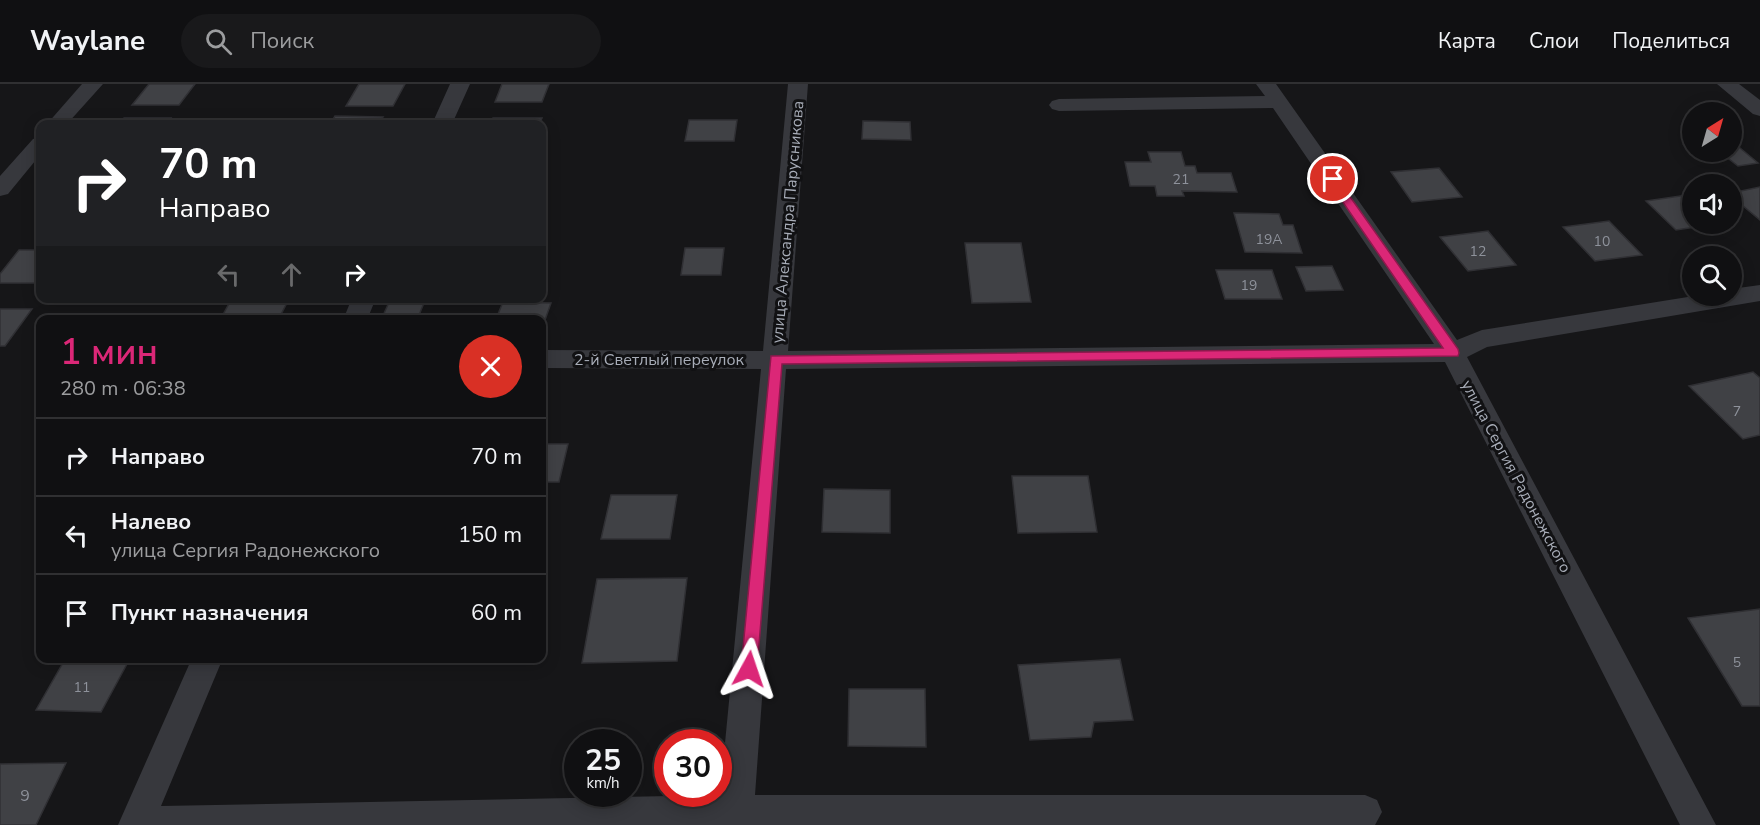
<!DOCTYPE html>
<html lang="ru">
<head>
<meta charset="utf-8">
<style>
	:root { --surface:#101012; --page:#19191b; --text:#f1f3f6; --muted:#9c9d9f; --line:#303032; --accent:#db2777 }
	body { margin:0; font-family:"Nunito Sans",sans-serif; background:var(--page); color:var(--text); height:100vh; display:flex; flex-direction:column; font-size:22px; white-space:nowrap }
	* { box-sizing:border-box; margin:0 }
	p { font-size:20px; color:var(--muted) }
	.icon { flex:none; width:33px; height:33px; fill:none; stroke:currentColor; stroke-width:2; stroke-linecap:round; stroke-linejoin:round }
	.map { position:relative; flex:1; overflow:hidden }
	.panel { position:absolute; left:36px; top:231px; width:510px; height:348px; display:flex; flex-direction:column; background:var(--surface); border-radius:12px; box-shadow:0 3px 15px #0003,0 0 0 2px var(--line) }
	.panel>* { flex:none }
	.hud { position:absolute; left:36px; top:36px; width:510px; height:183px; border-radius:12px; box-shadow:0 3px 15px #0003,0 0 0 2px var(--line); background:#202124; color:#fff; overflow:hidden }
	.needle { width:39px; rotate:37deg }
	.buttons { position:absolute; left:1682px; top:18px; display:grid; gap:12px }
	.buttons a { display:grid; place-items:center; width:60px; height:60px; border-radius:50%; background:var(--surface); box-shadow:0 3px 15px #0003,0 0 0 2px var(--line); font-size:30px }
	.speed { position:absolute; left:564px; top:645px; display:flex; gap:12px; font-size:30px; font-weight:700; text-align:center }
	.speed>* { display:grid; place-content:center; width:78px; height:78px; border-radius:50%; background:var(--surface); box-shadow:0 3px 15px #0003,0 0 0 2px var(--line); line-height:1 }
	.speed small { font-size:15px; font-weight:400 }
	.speed .limit { border:9px solid #d22; background:#fff; color:#111 }
	.pin { position:absolute; display:grid; place-items:center; width:51px; height:51px; color:#fff; margin:-26px; border:3px solid #fff; border-radius:50%; box-shadow:0 2px 6px #0007 }
	.me { position:absolute; width:66px; margin:-33px; rotate:5deg; stroke-linejoin:round; filter:drop-shadow(0 0 4px #0008) }
	.turn { display:flex; align-items:center; gap:21px; height:126px; padding:0 24px; font-size:27px }
	.turn .icon { width:78px; height:78px; stroke-width:2.5 }
	.turn b { display:block; font-size:42px; line-height:51px }
	.lanes { display:flex; align-items:center; height:57px; padding:0 24px; background:#0003; justify-content:center; gap:30px; direction:ltr }
	.lanes .off { opacity:.35 }
	.round { display:grid; place-items:center; flex:none; width:63px; height:63px; border-radius:32px; background:var(--page) }
	.head { display:flex; align-items:center; justify-content:space-between; height:102px; padding:0 24px }
	h1 { font-size:36px; font-weight:600; line-height:45px; color:var(--accent) }
	ul { padding:0; list-style:none }
	li { display:flex; align-items:center; gap:18px; height:78px; padding:0 24px; border-top:2px solid var(--line) }
	li div { flex:1 }
	li b { display:block; font-size:22px }
	li em { font-style:normal }
	header { display:flex; align-items:center; gap:36px; box-sizing:border-box; height:84px; padding:0 30px; background:var(--surface); border-bottom:2px solid var(--line) }
	header strong { font-size:28px }
	nav { display:flex; gap:33px; margin-inline-start:auto; font-size:21px }
	.search { width:420px; height:54px; background:var(--page); display:flex; align-items:center; gap:15px; box-sizing:border-box; padding:0 21px; border-radius:33px; color:var(--muted); font-size:22px }
	.map>svg:first-child { display:block }
	.building { fill:#404145; stroke:#303034; stroke-width:1.5 }
	.lines { fill:none; stroke-linecap:round; stroke-linejoin:round }
	.street { fill:#37383d; fill-rule:evenodd }
	.route { fill:#db2777; stroke:#8e194d; stroke-width:1.5 }
	.labels { text-anchor:middle; stroke-width:6; stroke-linejoin:round; paint-order:stroke }
	.number-label { font-size:14px; fill:#8e929b }
	.street-label { font-size:16px; fill:#a8adb8; stroke:#111113 }
	.near-number-label { font-size:16px; fill:#8e929b }
</style>
</head>
<body>
<header>
<strong>Waylane</strong>
<div class="search"><svg class="icon" aria-label="search" viewBox="0 0 24 24"><circle cx="10" cy="10" r="6"/><path d="M15 15l6 6"/></svg>Поиск</div>
<nav><a>Карта</a><a>Слои</a><a>Поделиться</a></nav>
</header>
<div class="map">
<svg width="1760" height="741" viewBox="0 0 1760 741">
	<rect width="100%" height="100%" fill="#161618"/>
	<path class="building" d="M149,0H195L179,21H132Z
		M359,0H405L393,22H346Z
		M502,0H549L542,18H495Z
		M335,32L383,33L378,40H330Z
		M124,34H171L167,40H118Z
		M493,34H542L539,40H491Z
		M689,36H737L734,57H685Z
		M863,37L910,38L911,56L862,55Z
		M1734,59L1758,79L1738,82L1720,68H1731V60Z
		M1148,68H1181L1185,82H1195L1197,89H1231L1237,108L1182,107L1184,112H1157L1155,102H1130L1125,78H1151Z
		M1439,84L1462,113L1412,118L1391,88Z
		M1760,103V136L1731,112V109Z
		M1687,111L1692,116V140H1716L1676,146L1646,117Z
		M1234,129L1279,130L1283,141H1293L1302,169L1245,168Z
		M1609,137L1642,171L1595,177L1563,143Z
		M1488,147L1516,181L1468,187L1440,153Z
		M965,159H1021L1031,218L972,219Z
		M685,164H724L721,191H681Z
		M19,166H40V199H0V190Z
		M1332,182L1343,206L1306,207L1296,183Z
		M1216,186H1272L1282,215H1225Z
		M391,214H426L417,236H381Z
		M231,216L288,217L278,236H220Z
		M503,218L551,219L545,236L496,235Z
		M0,225H32L5,262H0Z
		M1753,288L1760,294V351L1743,355L1689,302Z
		M542,360H568L559,398H542Z
		M1012,392H1088L1097,448L1018,449Z
		M824,405L890,406V449L822,448Z
		M611,411H677L670,455H601Z
		M687,494L677,577L582,579L597,495Z
		M1760,525V622H1742L1688,534Z
		M1120,575L1133,636L1094,638L1091,653L1030,656L1018,581Z
		M64,577L127,580L101,628L36,626Z
		M849,605H925L926,663L848,662Z
		M66,679L36,741H0V680Z"/>
	<g class="lines">
		<path class="street" d="M82,0H103L67,40H47Z
			M450,0H470L452,40H432Z
			M788,0H808L788,267L1434,260L1273,24L1059,27L1052,25L1049,21L1052,17L1059,15L1265,12L1256,0H1276L1457,256L1482,246L1694,212H1731V205L1760,201V217L1487,263L1467,273L1716,741H1680L1445,278L786,285L755,711H1365L1377,716L1382,728L1375,741H118L192,574H223L161,722L720,711L761,285L542,284V266L763,267Z
			M1717,0H1739L1760,16V32L1753,30Z
			M40,53V71L8,110L0,112V92L33,55Z
			M352,214H376L367,236H343Z"/>
	</g>
	<path class="route" d="M1333,92L1336,93L1458,265L1459,269L1458,272L782,280L757,585L755,590L749,593L743,590L741,585L771,272L1443,264L1327,95Z"/>
	<g class="labels">
		<g class="number-label">
			<text x="1181" y="100">21</text>
			<text x="1269" y="160">19А</text>
			<text x="1602" y="162">10</text>
			<text x="1478" y="172">12</text>
			<text x="1249" y="206">19</text>
			<text x="1737" y="332">7</text>
			<text x="1737" y="583">5</text>
			<text x="82" y="608">11</text>
		</g>
		<g class="street-label">
			<text transform="translate(787 138) rotate(-85)" y="6">улица Александра Парусникова</text>
			<text x="659" y="281">2-й Светлый переулок</text>
			<text transform="translate(1517 392) rotate(62)" y="6">улица Сергия Радонежского</text>
		</g>
		<g class="near-number-label">
			<text x="25" y="717">9</text>
		</g>
	</g>
</svg>
<div class="buttons">
<a><svg class="needle" viewBox="-14 -14 28 28"><path d="M0-13l5 13h-10z" fill="#e53935"/><path d="M0 13l5-13h-10z" fill="#9c9d9f"/></svg></a>
<a><svg class="icon" aria-label="sound" viewBox="0 0 24 24"><path d="M4 9h4l5-4v14l-5-4H4zM17 9q2 3 0 6"/></svg></a>
<a><svg class="icon" aria-label="search" viewBox="0 0 24 24"><circle cx="10" cy="10" r="6"/><path d="M15 15l6 6"/></svg></a>
</div>
<div class="speed"><div>25<small>km/h</small></div><div class="limit">30</div></div>
<div class="pin" style="left:1333px;top:95px;background:#d93025"><svg class="icon" aria-label="arrive" viewBox="0 0 24 24"><path d="M6 21V4h12l-3 4 3 4H6"/></svg></div>
<svg class="me" style="left:749px;top:585px" viewBox="-20 -20 40 40"><path d="M0-17L14 15 0 8-14 15z" fill="#db2777" stroke="#fff" stroke-width="4"/></svg>
<div class="hud">
<div class="turn"><svg class="icon" aria-label="right" viewBox="0 0 24 24"><path d="M7 20v-9h11M14 6l5 5-5 5"/></svg><div><b>70 m</b>Направо</div></div>
<div class="lanes"><svg class="icon off" aria-label="left" viewBox="0 0 24 24"><path d="M17 20v-9H6M10 6l-5 5 5 5"/></svg><svg class="icon off" aria-label="ahead" viewBox="0 0 24 24"><path d="M12 20V5M6 11l6-6 6 6"/></svg><svg class="icon" aria-label="right" viewBox="0 0 24 24"><path d="M7 20v-9h11M14 6l5 5-5 5"/></svg></div>
</div>
<section class="panel">
<div class="head"><div><h1>1 мин</h1><p>280 m · 06:38</p></div><a class="round" style="background:#d93025;color:#fff"><svg class="icon" aria-label="close" viewBox="0 0 24 24"><path d="M6 6l12 12M18 6L6 18"/></svg></a></div>
<ul>
<li><svg class="icon" aria-label="right" viewBox="0 0 24 24"><path d="M7 20v-9h11M14 6l5 5-5 5"/></svg><div><b>Направо</b></div><em>70 m</em></li>
<li><svg class="icon" aria-label="left" viewBox="0 0 24 24"><path d="M17 20v-9H6M10 6l-5 5 5 5"/></svg><div><b>Налево</b><p>улица Сергия Радонежского</p></div><em>150 m</em></li>
<li><svg class="icon" aria-label="arrive" viewBox="0 0 24 24"><path d="M6 21V4h12l-3 4 3 4H6"/></svg><div><b>Пункт назначения</b></div><em>60 m</em></li>
</ul>
</section>
</div>
</body>
</html>
